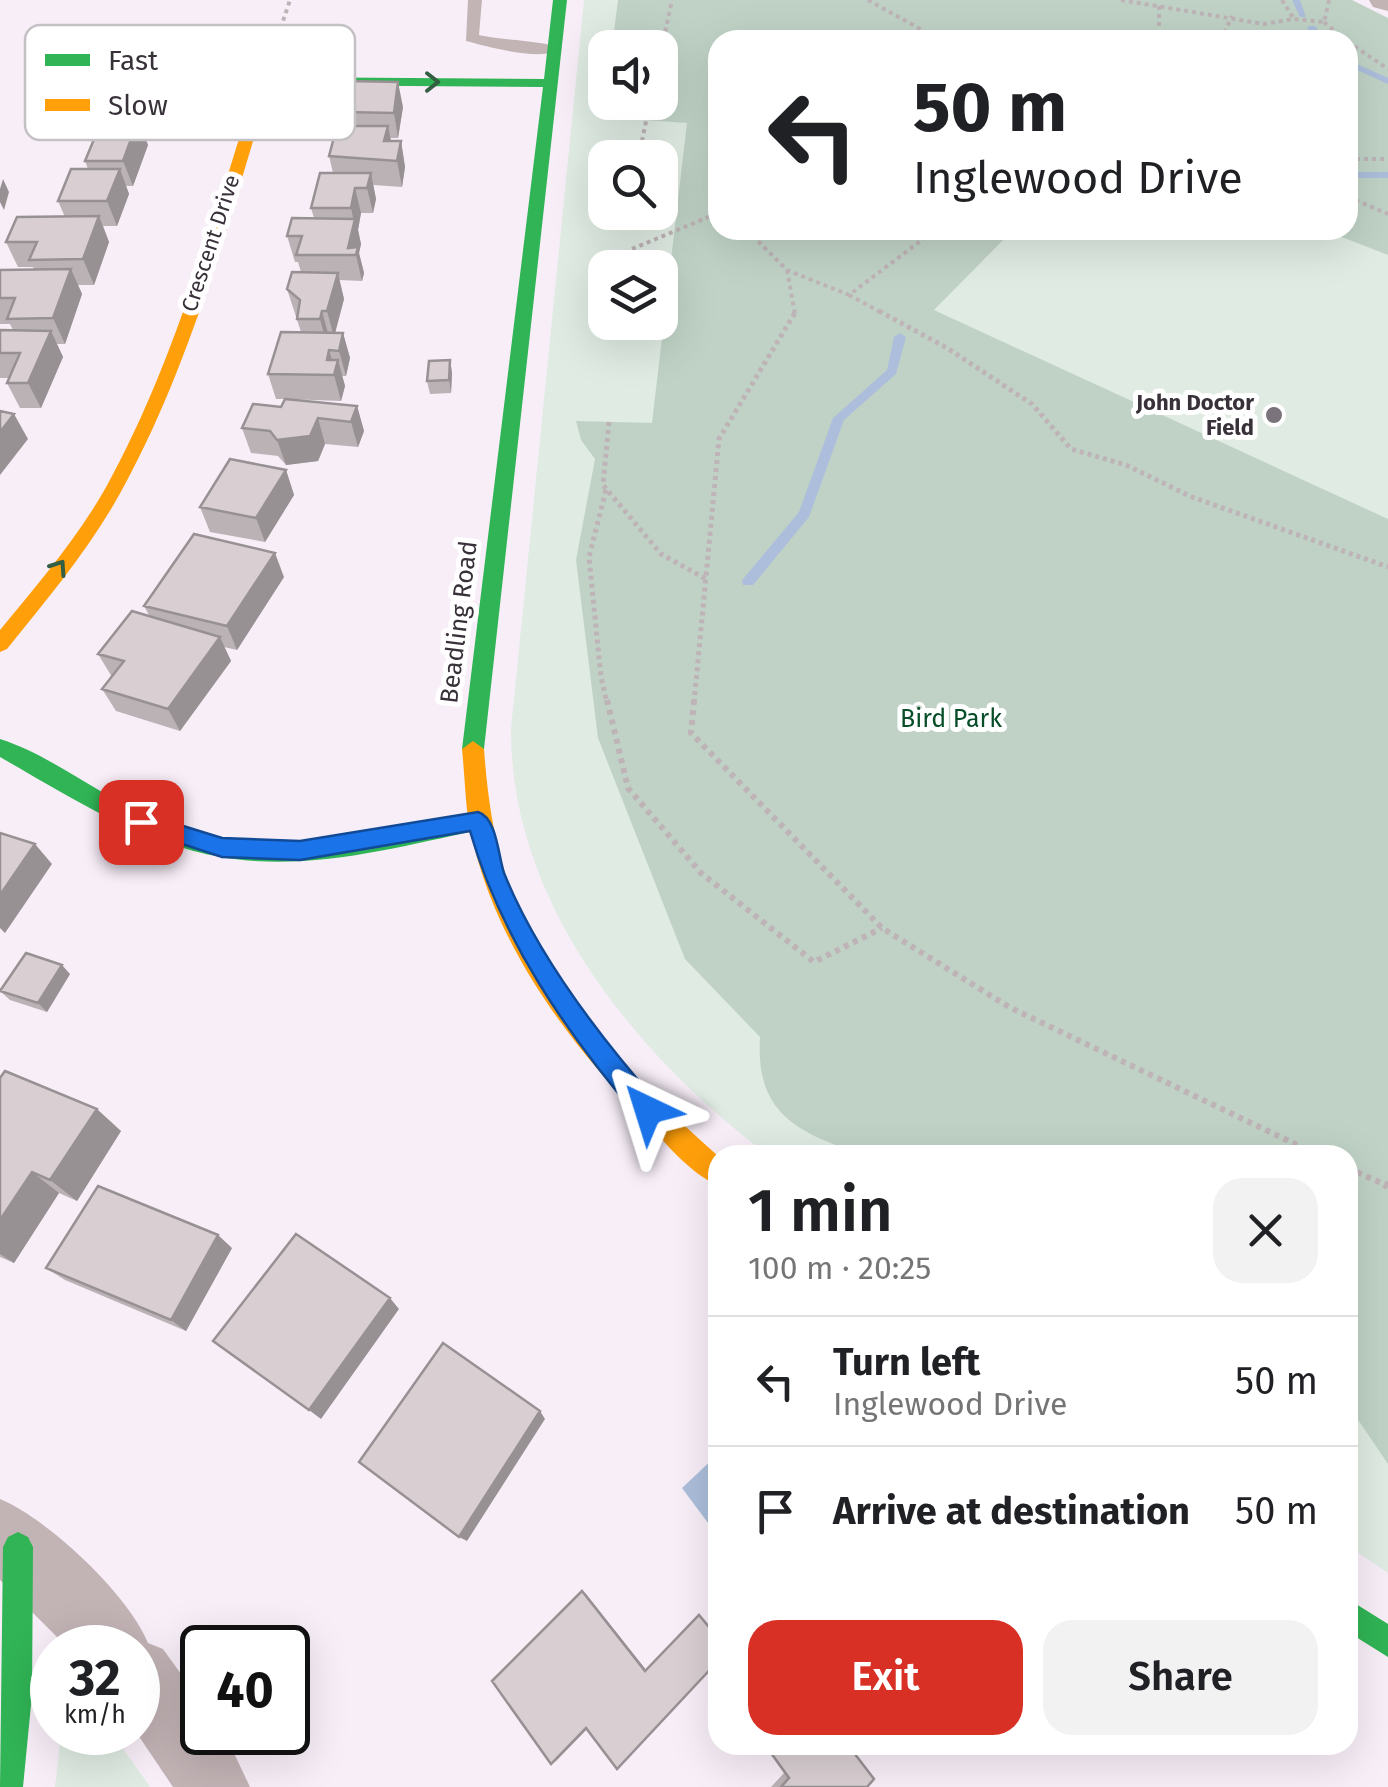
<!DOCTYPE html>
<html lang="en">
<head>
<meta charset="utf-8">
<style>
	:root { --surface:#fff; --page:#f2f2f2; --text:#202124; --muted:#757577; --line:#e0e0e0; --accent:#d93025 }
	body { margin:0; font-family:"Fira Sans",sans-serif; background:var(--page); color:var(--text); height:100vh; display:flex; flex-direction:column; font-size:38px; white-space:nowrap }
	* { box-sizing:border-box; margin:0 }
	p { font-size:32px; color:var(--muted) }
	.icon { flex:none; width:55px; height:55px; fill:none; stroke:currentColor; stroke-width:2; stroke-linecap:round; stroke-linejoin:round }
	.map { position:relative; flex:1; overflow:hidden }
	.details { position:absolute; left:708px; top:1145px; width:650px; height:610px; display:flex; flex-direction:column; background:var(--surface); border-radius:30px; box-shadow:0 10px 40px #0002 }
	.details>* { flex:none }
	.hud { position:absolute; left:708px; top:30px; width:650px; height:210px; border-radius:30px; box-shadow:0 10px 40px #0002; background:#fff; color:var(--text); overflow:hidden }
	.tools { position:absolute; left:588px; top:30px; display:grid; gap:20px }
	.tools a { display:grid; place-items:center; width:90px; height:90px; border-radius:20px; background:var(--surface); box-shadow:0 10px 40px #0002; font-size:50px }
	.speed { position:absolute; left:30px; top:1625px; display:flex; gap:20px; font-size:50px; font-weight:700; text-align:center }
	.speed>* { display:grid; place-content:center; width:130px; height:130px; border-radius:50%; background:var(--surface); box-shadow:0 10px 40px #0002; line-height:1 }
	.speed small { font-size:25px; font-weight:400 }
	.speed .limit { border:5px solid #111; border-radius:15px; background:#fff; color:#111 }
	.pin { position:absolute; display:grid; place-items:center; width:85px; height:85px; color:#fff; margin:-42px; border-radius:20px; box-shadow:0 5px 15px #0006 }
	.me { position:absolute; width:110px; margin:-55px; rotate:319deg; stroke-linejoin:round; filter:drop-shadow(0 0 8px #0008) }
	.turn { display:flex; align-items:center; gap:35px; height:210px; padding:0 40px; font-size:45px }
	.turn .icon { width:130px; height:130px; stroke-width:2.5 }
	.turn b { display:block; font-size:70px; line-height:85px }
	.round { display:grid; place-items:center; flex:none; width:105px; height:105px; border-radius:30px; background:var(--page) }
	.summary { display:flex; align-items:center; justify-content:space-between; height:170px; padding:0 40px }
	h1 { font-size:60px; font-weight:600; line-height:75px }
	.primary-button { display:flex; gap:20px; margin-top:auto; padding:20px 40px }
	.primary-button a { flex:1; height:115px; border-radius:30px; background:var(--accent); color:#fff; font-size:40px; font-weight:600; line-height:115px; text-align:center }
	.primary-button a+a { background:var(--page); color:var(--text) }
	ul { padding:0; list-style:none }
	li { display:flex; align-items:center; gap:30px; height:130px; padding:0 40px; border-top:2px solid var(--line) }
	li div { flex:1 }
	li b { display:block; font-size:38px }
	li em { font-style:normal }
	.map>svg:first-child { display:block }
	.green { fill:#dfebe3; fill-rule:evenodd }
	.forest { fill:#c0d2c6 }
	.water { fill:#acbedb }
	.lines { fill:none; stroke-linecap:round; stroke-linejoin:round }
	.stream { fill:#acbedb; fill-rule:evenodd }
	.path-far3 { stroke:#beb3b7; stroke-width:4; stroke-dasharray:4 4; stroke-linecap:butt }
	.path-far2 { stroke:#beb3b7; stroke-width:5; stroke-dasharray:4 4; stroke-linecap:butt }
	.path-far1 { stroke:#beb3b7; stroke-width:6; stroke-dasharray:5 5; stroke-linecap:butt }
	.path { stroke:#beb3b7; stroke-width:8; stroke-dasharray:6 6; stroke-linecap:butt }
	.lane { fill:#c2b3b5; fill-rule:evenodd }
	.street { fill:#c2b3b5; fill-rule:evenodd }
	.fast { fill:#30b455; fill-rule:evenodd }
	.slow { fill:#ff9f0a; fill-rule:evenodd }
	.wall { fill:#bbb2b5 }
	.shaded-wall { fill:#989194 }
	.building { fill:#d9cfd3; stroke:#989194; stroke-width:2.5 }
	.oneway { stroke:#355f43 }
	.route { fill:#1a73e8; stroke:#114b97; stroke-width:2.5 }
	.poi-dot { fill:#7b737c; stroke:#fff; stroke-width:4 }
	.labels { text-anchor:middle; stroke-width:10; stroke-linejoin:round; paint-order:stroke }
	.far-street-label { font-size:22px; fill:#383139; stroke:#fff }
	.far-poi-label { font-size:22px; font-weight:bold; fill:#383139; stroke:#fff; text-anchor:end }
	.street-label { font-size:25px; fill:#383139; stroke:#fff }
	.park-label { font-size:25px; fill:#074e28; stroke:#fff }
	.key { fill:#fff; stroke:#c3c1c4; stroke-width:2.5 }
	.key-label { font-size:28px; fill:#383139 }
</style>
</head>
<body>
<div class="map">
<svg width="1388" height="1787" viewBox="0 0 1388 1787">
	<rect width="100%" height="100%" fill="#f8eef8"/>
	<path class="green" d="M584,0H1340L1388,23V1573L1348,1546V1155H768C635,1055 510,902 511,729ZM718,40H1348V230H718ZM605,48H660V102H605ZM605,158H660V212H605ZM605,268H660V322H605Z
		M61,1733H112L150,1787H55Z"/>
	<path class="forest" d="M618,0H1352L1388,18V255L1324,230H1348V40H718V230H1013L934,310L1388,519V1464L1348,1405V1155H864C799,1133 755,1115 760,1037L685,959L598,738L576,560L595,459L581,440L576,421L652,423L687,123L603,117L605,100L660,102V48L612,47Z"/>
	<path class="water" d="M717,1455L718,1527L714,1531L682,1488Z"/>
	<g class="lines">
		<path class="stream" d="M1292,0H1300L1306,17H1300Z
			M1309,26H1315L1326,40H1316L1307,28Z
			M1348,60L1388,78V84L1348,66Z
			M1348,172H1388V178H1348Z
			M900,333L906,337L896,374L844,420L809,517L753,585H743L742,582L743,579L799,512L833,418L887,370L894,337Z"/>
		<path class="path-far3" d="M868,0L940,40
			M1121,0L1264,24L1294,19L1324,22L1329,0
			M1282,0L1294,19
			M1159,6V40
			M1324,22L1345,40
			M1221,40L1232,16
			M1348,42L1388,69
			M273,51L290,0
			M660,55L672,0
			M642,141L650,102
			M1348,159H1388
			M1348,197L1388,214
			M747,230L787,270L849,295L935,230
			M632,249L718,213
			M787,270L795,314
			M849,295L884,314"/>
		<path class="path-far2" d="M879,311L947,348L1032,404L1071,449L1126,465L1192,497L1388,567
			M609,422L603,485L661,554L706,579
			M606,490L589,557L601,677L607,703
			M694,703L719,439L796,311"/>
		<path class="path-far1" d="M607,700L628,788L701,873L814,962L882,928
			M694,700L691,733L882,928L1009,1007L1318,1155
			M1348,1168L1388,1186"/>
		<path class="path" d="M1384,1184L1388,1186"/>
		<path class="lane" d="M468,0H482L479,35C499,40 549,41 562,49C542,62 489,47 466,41Z"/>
		<path class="street" d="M1369,0H1388V11L1373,7Z
			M0,1499C48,1519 128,1594 148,1643L163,1649L202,1703V1732H224L250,1787H173L136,1732L138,1648H68L0,1580Z"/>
		<path class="fast" d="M553,0H567L484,749L473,757L462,749L543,87L275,85L268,81L275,77L544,79Z
			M0,739C48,754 95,792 142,813C252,863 365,836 478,812L486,815L489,821L486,827L478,830C395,848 307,872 221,857C141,843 70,797 0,757Z
			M18,1532L28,1537L33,1547L32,1695L23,1787H0L3,1547L8,1537Z
			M1348,1599L1388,1624V1657L1348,1632Z"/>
		<path class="slow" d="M264,77L282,81L270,85C228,222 192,361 123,488C92,546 48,598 7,649L0,652V630C37,585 76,540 105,489C176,361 213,219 257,81Z
			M473,741L484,749C487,790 492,830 504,870C539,984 630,1078 718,1156V1185C690,1174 664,1141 643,1119C562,1036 484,929 467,810C465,790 464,769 462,749Z"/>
	</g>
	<path class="wall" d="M183,58L169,91H161L166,105L154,132H143L148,145L133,186H126L129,194L117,226H103L109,242L94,285H78L82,294L65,344H57L63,357L41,408H20L7,383L9,378H0V330H13L10,324H0V270L34,269L33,267H18L6,242L65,217L58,201L88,169L85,161L96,133L95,130H86L76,104L119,92L131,79L126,65Z
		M339,101L403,107L398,138H390L391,141H401L405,167L402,187L373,185L376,199L373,213H361L358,230L361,244L359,253L364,273L362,281L339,280L344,299L335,333H343L350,358L346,376H342L345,386L341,401L286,399L357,406L364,431L358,447L325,444L318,461L286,465L278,456L251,453L242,428L281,407L285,399H276L268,374L301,332L287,289L301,272L298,262H295L287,236L314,218L311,208L333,173L329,156L344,126Z
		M450,360L452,373L451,393L430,394L427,381Z
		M286,470L294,495L265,542L210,532L200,507Z
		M284,577L237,650L224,647L231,661L180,731L116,711L102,689L112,677L98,654L150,617L144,606Z
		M70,974L47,1012L10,1000L0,991Z
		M0,1078L121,1131L77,1201L59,1193L14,1263L0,1257Z
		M232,1248L186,1331L65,1280L46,1268Z
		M767,1745H848L867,1787H771L784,1773L765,1747Z"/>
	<path class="shaded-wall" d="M175,33L183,58L169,91L160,65Z
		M157,79L166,105L154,132L145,107Z
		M398,82L403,107L398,138L394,113Z
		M112,106L122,132L118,141L108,116Z
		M138,120L148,145L133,186L123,161Z
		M388,126L393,151L384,141Z
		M401,141L405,167L402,187L397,161Z
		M120,169L129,194L117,226L107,201Z
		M371,173L376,199L373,213L367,188Z
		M3,179L9,192L4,210L0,202V189Z
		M355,188L361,213L358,230L361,244L359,253L364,273L362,281L356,255L348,248L354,222L351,208Z
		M99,216L109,242L94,285L83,259Z
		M71,269L82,294L65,344L53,318Z
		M338,273L344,299L334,337L327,311Z
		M322,311L329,337L327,345L320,319Z
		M51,331L63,357L41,408L28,383Z
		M343,333L350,358L346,376L339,351Z
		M329,350L335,371L338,360L345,386L341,401L334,375L327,360Z
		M450,360L452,373L451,393L449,380Z
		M357,406L364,431L358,447L351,422Z
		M14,414L28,439L0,475V432Z
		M318,418L325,444L318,461L286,465L277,440Z
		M286,470L294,495L265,542L256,518Z
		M275,553L284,577L237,650L227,626Z
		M220,637L231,661L180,731L168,709Z
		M35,844L52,864L5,933L0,928V895Z
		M62,965L70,974L47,1012L38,1003Z
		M97,1109L121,1131L77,1201L50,1180Z
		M32,1172L59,1193L14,1263L0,1254V1220Z
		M218,1235L232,1248L186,1331L171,1320Z
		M390,1298L399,1309L321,1419L309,1410Z
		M540,1411L545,1419L467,1541L459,1537Z
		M582,1591L586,1594L647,1671H645Z
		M590,1726L556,1761L551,1764L586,1728Z"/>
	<path class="building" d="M350,81L398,82L394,113L343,112L346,101H339Z
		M102,120H138L123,161H85Z
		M337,126H388L384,141H401L397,161L329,156Z
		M71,169H120L107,201H58Z
		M320,173H371L367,188H355L351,208H311Z
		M99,216L83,259L29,260L37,242H6L17,217Z
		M292,218L355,219L348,248L358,247L356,255H296L302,236H287Z
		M71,269L53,318L7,319L15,298H0V270Z
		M292,272L338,273L327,311H322L320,319H297L300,300L287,289Z
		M0,330L51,331L28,383H7L20,353H0Z
		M281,332L343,333L339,351L329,350L327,360H338L334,375L268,374Z
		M450,360L449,380L427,381L429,361Z
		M285,399L357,406L351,422L318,418L310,436L277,440L270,431L242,428L253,404L281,407Z
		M0,411L14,414L0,432Z
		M230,459L286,470L256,518L200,507Z
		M194,534L275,553L227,626L144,606Z
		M132,611L220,637L168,709L102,689L124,661L98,654Z
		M0,833L35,844L0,895Z
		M26,953L62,965L38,1003L0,991Z
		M5,1071L97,1109L50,1180L32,1172L0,1220V1078Z
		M98,1186L218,1235L171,1320L46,1268Z
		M296,1234L390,1298L309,1410L213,1341Z
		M443,1343L540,1411L459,1537L359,1462Z
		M582,1591L645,1671L699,1615L718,1638V1661L617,1769L586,1728L551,1764L492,1681Z
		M774,1745H848L874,1779L867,1787H781L789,1778L769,1750Z"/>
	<defs><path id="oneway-chevron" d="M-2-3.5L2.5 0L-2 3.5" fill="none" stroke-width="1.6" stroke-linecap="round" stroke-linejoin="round" transform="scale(2.5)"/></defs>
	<g class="oneway">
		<use href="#oneway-chevron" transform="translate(432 82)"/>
		<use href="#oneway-chevron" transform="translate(59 567) rotate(-56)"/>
	</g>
	<path class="route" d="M478,812C497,818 498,855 504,873C537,955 599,1036 657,1102L661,1110L657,1118L648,1122L639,1118C567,1034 501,939 470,831L300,860L222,857L133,828L130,822L141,813L222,838L300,841Z"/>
	<circle class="poi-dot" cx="1274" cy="415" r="10"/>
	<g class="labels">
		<g class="far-street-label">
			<text transform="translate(210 243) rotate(-72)" y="8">Crescent Drive</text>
		</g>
		<g class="far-poi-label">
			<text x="1254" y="410">John Doctor<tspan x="1254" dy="25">Field</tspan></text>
		</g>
		<g class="street-label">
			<text transform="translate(458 622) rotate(-83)" y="9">Beadling Road</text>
		</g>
		<g class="park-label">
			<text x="951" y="727">Bird Park</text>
		</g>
	</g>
	<rect x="25" y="25" width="330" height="115" rx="15" class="key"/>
	<rect x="45" y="54" width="45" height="12" fill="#30b455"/>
	<rect x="45" y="99" width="45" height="12" fill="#ff9f0a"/>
	<g class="key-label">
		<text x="108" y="70">Fast</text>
		<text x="108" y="115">Slow</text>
	</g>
</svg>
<div class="tools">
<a><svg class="icon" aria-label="sound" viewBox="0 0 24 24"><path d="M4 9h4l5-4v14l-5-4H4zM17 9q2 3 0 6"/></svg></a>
<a><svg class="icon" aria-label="search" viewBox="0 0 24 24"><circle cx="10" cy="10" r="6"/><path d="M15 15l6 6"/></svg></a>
<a><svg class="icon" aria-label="layers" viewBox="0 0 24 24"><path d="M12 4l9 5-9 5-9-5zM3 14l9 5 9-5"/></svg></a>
</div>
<div class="speed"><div>32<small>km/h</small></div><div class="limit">40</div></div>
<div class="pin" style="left:141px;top:822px;background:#d93025"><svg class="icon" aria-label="arrive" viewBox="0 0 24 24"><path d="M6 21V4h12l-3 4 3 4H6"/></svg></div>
<svg class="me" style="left:648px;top:1110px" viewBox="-20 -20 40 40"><path d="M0-17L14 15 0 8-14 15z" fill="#1a73e8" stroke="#fff" stroke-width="4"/></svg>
<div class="hud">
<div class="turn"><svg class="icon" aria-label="left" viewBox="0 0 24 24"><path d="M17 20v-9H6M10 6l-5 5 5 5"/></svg><div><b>50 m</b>Inglewood Drive</div></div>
</div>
<section class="details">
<div class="summary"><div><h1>1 min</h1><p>100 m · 20:25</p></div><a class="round"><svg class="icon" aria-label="close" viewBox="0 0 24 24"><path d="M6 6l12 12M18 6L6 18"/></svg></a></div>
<ul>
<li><svg class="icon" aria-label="left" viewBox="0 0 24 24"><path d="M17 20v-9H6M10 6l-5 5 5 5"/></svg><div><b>Turn left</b><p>Inglewood Drive</p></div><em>50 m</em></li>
<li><svg class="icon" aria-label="arrive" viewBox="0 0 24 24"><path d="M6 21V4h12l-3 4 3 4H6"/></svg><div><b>Arrive at destination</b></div><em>50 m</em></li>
</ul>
<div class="primary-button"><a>Exit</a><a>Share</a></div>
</section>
</div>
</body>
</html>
